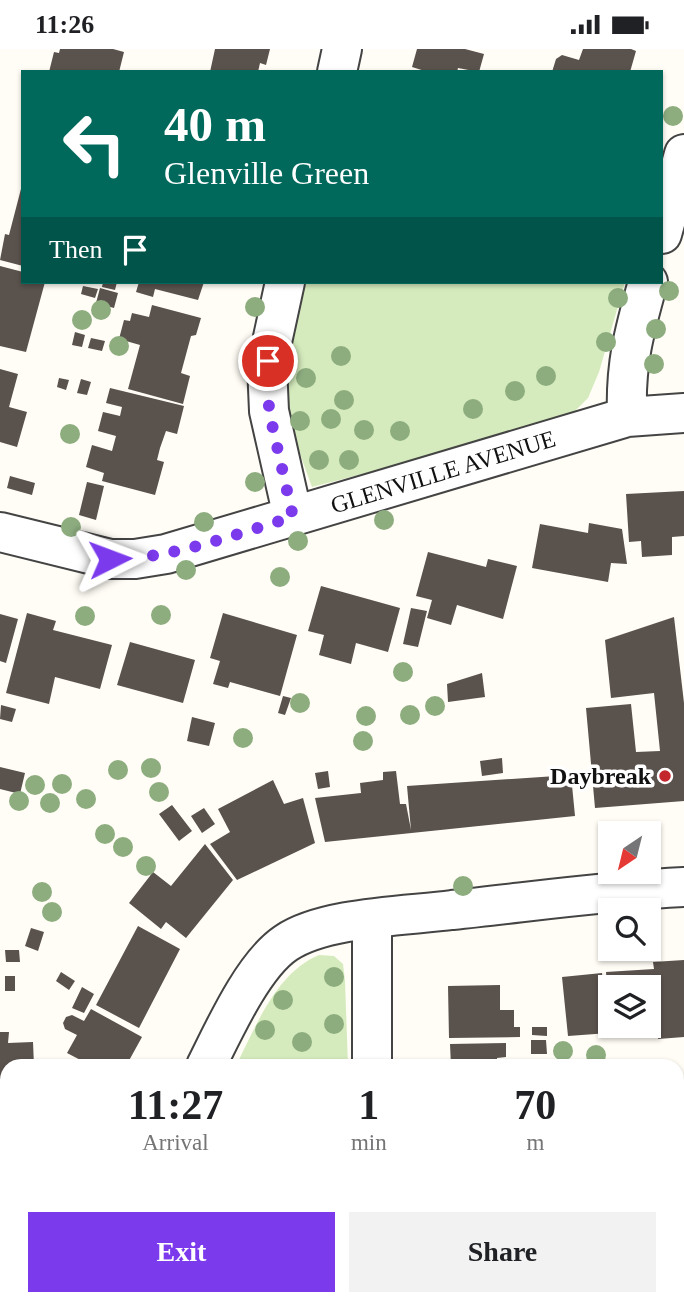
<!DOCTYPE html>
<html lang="en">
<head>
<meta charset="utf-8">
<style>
	:root { --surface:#fff; --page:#f2f2f2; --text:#202124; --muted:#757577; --accent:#7c3aed }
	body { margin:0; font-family:Georgia,serif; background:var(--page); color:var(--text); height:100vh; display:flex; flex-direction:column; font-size:26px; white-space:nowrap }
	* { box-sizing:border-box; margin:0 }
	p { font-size:23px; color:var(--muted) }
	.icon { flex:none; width:38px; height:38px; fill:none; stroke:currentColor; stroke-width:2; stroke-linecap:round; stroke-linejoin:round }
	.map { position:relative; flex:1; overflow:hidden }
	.panel { position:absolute; left:0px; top:1010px; width:684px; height:247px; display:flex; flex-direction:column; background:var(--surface); border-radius:21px 21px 0 0; box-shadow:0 2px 5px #0004 }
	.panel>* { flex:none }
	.hud { position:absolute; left:21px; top:21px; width:642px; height:214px; border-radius:0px; box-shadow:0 2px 5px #0004; background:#00695c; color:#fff; overflow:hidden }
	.needle { width:46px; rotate:215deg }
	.buttons { position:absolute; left:598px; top:772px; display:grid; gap:14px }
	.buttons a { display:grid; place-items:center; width:63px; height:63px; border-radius:0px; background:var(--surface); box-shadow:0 2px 5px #0004; font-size:35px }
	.pin { position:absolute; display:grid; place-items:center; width:60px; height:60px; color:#fff; margin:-30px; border:4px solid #fff; border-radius:50%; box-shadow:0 2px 7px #0007 }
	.me { position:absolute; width:77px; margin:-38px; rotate:87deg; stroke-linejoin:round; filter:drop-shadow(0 0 5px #0008) }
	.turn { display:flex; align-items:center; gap:24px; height:147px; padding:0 28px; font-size:32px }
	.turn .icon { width:91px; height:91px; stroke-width:2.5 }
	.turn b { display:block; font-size:49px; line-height:60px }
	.then { display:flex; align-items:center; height:66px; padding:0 28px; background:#0003; gap:14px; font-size:26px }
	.eta { display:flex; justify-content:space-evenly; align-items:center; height:119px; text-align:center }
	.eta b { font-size:42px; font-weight:700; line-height:49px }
	.primary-button { display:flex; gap:14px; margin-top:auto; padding:14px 28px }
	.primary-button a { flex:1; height:80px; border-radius:0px; background:var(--accent); color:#fff; font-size:28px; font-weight:700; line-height:80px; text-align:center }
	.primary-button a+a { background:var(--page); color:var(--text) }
	.status { display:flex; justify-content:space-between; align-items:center; height:49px; padding:0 35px; background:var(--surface); direction:ltr }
	.status svg { height:19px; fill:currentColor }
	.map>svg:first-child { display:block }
	.green { fill:#d5ebbd }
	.building { fill:#5a524d }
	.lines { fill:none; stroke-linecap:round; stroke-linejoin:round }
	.minor-casing { stroke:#444; stroke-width:42 }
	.minor { stroke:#fff; stroke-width:38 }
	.tree { fill:#8dad7f }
	.route { stroke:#7c3aed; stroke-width:12; stroke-dasharray:0 21.6 }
	.poi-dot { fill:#c4262e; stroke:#fff; stroke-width:2.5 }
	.labels { text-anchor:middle; stroke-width:7; stroke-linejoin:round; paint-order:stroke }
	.street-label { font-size:24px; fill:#111; stroke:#fff }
	.poi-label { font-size:24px; font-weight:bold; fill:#111; stroke:#fff; text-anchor:end }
</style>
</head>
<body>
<div class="status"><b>11:26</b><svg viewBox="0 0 49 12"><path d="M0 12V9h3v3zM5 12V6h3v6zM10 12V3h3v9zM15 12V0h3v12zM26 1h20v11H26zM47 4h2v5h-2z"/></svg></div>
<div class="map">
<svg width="684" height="1255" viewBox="0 0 684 1255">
	<rect width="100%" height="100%" fill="#fffdf5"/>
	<path class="green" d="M302,233H625L599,323L588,349L564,373L312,438L296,394L286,351L283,327Z
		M319,906L334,907L343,915L345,932L348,1017H236C256,977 276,924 319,906Z"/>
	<path class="building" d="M60,0H113L124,3L119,23H49L54,3L59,4Z
		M215,0H270L266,16L260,14L258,23H210Z
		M417,0H465L484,5L479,23L458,19L457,23H428L412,18Z
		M583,0H631L636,2L630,23H552L556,10L562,6L579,11Z
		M22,136L23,137V217L0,211L5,185L9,186Z
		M0,217L23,223V233H45L26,303L0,297Z
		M103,233H117L115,241L102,238Z
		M139,233H204L198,251L155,240L153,248L136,243Z
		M83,237L98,240L95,249L81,245Z
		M100,239L118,244L114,259L96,254Z
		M152,256L201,269L196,286L191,287L181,324L190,327L183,355L128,340L140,296L119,290L124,271L130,272L132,264L149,268Z
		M75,283L85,286L82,298L72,296Z
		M91,289L105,292L102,302L88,299Z
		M0,320L18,325L9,358L27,363L17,398L0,393Z
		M59,329L69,331L66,341L57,338Z
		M81,330L91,333L87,346L77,344Z
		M110,339L184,357L177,385L166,382L160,399L157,411L164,413L155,446L102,432L104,424L86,418L92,396L112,402L116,387L98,382L103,363L120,367L122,358L106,354Z
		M10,427L35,434L32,446L7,439Z
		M87,433L104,437L96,471L79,466Z
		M684,442V487L672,488V506L642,508L641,492L629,493L626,445Z
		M589,474L622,480L627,515L611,514L608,533L532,519L540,475L588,484Z
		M428,503L486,518L488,510L517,517L503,570L457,556L451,576L427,569L432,551L416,547Z
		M321,537L400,559L388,603L356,594L351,615L319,606L324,586L308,582Z
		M411,559L427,562L418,598L403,595Z
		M27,564L56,572L53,581L112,596L100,640L55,628L49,655L6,644Z
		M223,564L297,586L280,647L230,633L228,639L213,635L220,612L210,609Z
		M0,565L18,570L6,614L0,612Z
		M674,568L684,654V752L595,759L586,659L631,655L636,703L660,702L654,644L611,649L605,591Z
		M130,593L195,611L183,654L117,636Z
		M482,624L485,648L448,653L447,635Z
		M283,647L291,649L285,666L278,664Z
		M1,656L16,660L12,673L0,670Z
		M192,668L215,674L209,697L187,692Z
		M502,709L503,724L482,727L480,712Z
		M0,718L25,724L20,745L0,740Z
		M328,722L330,738L318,740L315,724Z
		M396,722L400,755H406L411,781L407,737L571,726L575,767L325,793L315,749L361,744L360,734L383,731V723Z
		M273,731L284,755L303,749L315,794L237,831L210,795L230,783L218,760Z
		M172,756L192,782L179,792L159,765Z
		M204,759L215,775L202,784L191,767Z
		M205,795L233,831L186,889L166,873L161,880L129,854L153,823L171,837Z
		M138,877L180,900L139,979L96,956Z
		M31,879L44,883L38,902L25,897Z
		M5,901H19L20,913H6Z
		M684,911V988L658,990L659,984L643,985L634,980V976H649V938H611V960L609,961L606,923L654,920L653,913Z
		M61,923L75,932L69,941L56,932Z
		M602,924L609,984L568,987L562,928Z
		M5,927H15V942H5Z
		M500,936V961H514V978H520V988L449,989L448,937Z
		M82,938L94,945L84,964L72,959Z
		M91,960L142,988L126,1017L117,1015L116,1017H92L67,1004L77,986L65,980L63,974L66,968L72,966L84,972Z
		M610,976H623L624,985L611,986Z
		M532,978H547V987L532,986Z
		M0,983H9L8,994L33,993L34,1017H7V1034H0Z
		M531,991H546L547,1005H531Z
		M506,994V1008L497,1009V1017H451L450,995Z
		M683,1040L684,1059L677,1060V1041Z
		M684,1067V1124H677V1068Z
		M0,1188H7V1237H0Z
		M144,1250H162V1255H145Z
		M201,1250H219L220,1255H201Z"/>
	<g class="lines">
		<defs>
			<path id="minor" d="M337,23L342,0
				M662,185L684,105
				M285,233L267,316L269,362L293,468
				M627,368C625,315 634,283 648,233
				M0,483L110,510H135L166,505L627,368L684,364
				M372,871V1017
				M206,1017C224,981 253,916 286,894C324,868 406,867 452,861C529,853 606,842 684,838
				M0,1118H7
				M376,1250V1255"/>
		</defs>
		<use href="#minor" class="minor-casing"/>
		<use href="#minor" class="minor"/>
	</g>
	<g class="tree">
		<circle cx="673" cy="67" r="10"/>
		<circle cx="669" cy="242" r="10"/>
		<circle cx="618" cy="249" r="10"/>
		<circle cx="255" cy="258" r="10"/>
		<circle cx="101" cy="261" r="10"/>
		<circle cx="82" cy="271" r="10"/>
		<circle cx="656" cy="280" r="10"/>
		<circle cx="606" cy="293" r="10"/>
		<circle cx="119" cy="297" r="10"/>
		<circle cx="341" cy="307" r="10"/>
		<circle cx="654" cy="315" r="10"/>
		<circle cx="546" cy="327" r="10"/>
		<circle cx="306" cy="329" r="10"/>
		<circle cx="515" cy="342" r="10"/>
		<circle cx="344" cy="351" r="10"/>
		<circle cx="473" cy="360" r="10"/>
		<circle cx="331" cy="370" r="10"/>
		<circle cx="300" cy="372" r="10"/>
		<circle cx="364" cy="381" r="10"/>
		<circle cx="400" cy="382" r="10"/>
		<circle cx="70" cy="385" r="10"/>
		<circle cx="319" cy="411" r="10"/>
		<circle cx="349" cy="411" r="10"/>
		<circle cx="255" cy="433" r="10"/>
		<circle cx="384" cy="471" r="10"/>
		<circle cx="204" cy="473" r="10"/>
		<circle cx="71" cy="478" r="10"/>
		<circle cx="298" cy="492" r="10"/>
		<circle cx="186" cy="521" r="10"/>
		<circle cx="280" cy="528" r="10"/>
		<circle cx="161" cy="566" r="10"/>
		<circle cx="85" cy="567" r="10"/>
		<circle cx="403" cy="623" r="10"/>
		<circle cx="300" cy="654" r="10"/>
		<circle cx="435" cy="657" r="10"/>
		<circle cx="410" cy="666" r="10"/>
		<circle cx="366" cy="667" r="10"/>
		<circle cx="243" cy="689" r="10"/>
		<circle cx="363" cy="692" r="10"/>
		<circle cx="151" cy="719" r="10"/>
		<circle cx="118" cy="721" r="10"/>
		<circle cx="62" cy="735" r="10"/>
		<circle cx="35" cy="736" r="10"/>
		<circle cx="159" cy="743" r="10"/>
		<circle cx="86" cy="750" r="10"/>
		<circle cx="19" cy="752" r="10"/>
		<circle cx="50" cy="754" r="10"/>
		<circle cx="105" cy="785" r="10"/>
		<circle cx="123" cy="798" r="10"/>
		<circle cx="146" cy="817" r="10"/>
		<circle cx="463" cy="837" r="10"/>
		<circle cx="42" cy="843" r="10"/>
		<circle cx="52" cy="863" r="10"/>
		<circle cx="334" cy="928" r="10"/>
		<circle cx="283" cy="951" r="10"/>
		<circle cx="334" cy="975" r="10"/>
		<circle cx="265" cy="981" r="10"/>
		<circle cx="302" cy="993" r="10"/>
		<circle cx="563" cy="1002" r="10"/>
		<circle cx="596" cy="1006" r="10"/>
	</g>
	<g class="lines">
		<path class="route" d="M110,510C172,510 233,486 293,468L269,362L268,312"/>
	</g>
	<circle class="poi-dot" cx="665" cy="727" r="7"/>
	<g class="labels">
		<g class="street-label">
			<text transform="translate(443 423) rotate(-17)" y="8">GLENVILLE AVENUE</text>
		</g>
		<g class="poi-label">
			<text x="651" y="735">Daybreak</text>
		</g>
	</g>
</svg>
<div class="buttons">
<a><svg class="needle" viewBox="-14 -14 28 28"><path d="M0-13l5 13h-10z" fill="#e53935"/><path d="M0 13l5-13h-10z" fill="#757577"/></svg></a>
<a><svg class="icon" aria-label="search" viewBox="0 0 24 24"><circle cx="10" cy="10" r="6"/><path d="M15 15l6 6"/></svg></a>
<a><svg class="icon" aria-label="layers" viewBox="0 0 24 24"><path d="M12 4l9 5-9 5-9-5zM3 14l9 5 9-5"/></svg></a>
</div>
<div class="pin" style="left:268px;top:312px;background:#d93025"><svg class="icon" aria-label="arrive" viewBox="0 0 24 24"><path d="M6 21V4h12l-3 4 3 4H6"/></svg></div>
<svg class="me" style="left:110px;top:510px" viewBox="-20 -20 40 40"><path d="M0-17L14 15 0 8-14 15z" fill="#7c3aed" stroke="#fff" stroke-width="4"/></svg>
<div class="hud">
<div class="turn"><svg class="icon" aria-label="left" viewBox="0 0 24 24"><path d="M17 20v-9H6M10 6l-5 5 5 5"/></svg><div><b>40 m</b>Glenville Green</div></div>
<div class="then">Then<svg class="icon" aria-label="arrive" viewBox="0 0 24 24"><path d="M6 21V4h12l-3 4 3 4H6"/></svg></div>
</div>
<section class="panel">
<div class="eta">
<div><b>11:27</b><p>Arrival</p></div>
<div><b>1</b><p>min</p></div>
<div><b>70</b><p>m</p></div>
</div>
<div class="primary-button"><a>Exit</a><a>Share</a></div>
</section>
</div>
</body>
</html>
